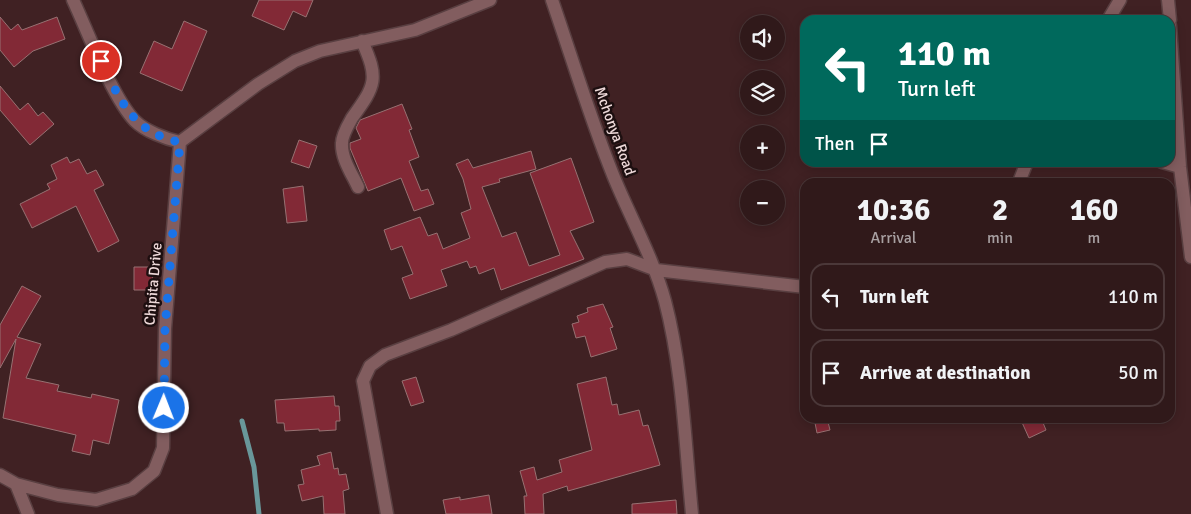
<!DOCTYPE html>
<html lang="en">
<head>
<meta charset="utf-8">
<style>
	:root { --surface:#30191a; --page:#382223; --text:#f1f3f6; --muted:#a8a0a2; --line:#4b3839 }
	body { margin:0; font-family:Signika,sans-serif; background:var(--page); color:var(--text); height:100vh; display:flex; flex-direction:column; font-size:19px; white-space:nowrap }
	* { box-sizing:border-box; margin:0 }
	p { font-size:16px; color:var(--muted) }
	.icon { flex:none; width:28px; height:28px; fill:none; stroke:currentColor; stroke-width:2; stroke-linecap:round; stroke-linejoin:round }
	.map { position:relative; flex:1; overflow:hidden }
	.panel { position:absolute; left:800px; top:178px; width:375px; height:245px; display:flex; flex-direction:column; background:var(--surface); border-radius:15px; box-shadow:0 2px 12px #0003,0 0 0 1px var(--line) }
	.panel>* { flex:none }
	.hud { position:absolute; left:800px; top:15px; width:375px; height:152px; border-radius:15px; box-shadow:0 2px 12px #0003,0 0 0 1px var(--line); background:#00695c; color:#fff; overflow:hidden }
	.fabs { position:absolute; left:740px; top:15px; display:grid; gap:10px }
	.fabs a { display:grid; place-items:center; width:45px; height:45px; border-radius:50%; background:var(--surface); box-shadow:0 2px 12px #0003,0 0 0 1px var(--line); font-size:25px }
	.pin { position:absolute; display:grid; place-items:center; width:42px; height:42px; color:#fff; margin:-21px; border:2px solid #fff; border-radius:50%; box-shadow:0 1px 5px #0007 }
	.me { position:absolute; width:55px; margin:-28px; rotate:1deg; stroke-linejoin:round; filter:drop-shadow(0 0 4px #0008) }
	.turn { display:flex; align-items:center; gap:18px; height:105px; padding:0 15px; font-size:22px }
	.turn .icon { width:65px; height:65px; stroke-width:2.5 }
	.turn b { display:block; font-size:35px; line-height:42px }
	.then { display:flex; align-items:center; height:48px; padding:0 15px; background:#0003; gap:10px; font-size:19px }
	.eta { display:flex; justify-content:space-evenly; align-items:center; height:85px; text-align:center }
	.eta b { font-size:30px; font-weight:700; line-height:35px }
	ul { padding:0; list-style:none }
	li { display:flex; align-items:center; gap:15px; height:68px; margin:0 10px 8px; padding:0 5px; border:2px solid var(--line); border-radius:15px }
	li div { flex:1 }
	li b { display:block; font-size:19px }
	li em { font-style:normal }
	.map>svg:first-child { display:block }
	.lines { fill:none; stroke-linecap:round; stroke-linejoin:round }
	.stream { stroke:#69979a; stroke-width:5 }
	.building { fill:#822936; stroke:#977172 }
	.minor-casing { stroke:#593f41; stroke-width:15 }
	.minor { stroke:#825d5f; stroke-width:12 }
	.route { stroke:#1a73e8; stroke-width:9; stroke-dasharray:0 16.2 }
	.labels { text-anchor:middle; stroke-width:5; stroke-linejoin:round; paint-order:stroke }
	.street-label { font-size:15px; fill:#edd8d8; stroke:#1d0f10 }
</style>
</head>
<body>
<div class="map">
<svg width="1191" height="514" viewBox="0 0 1191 514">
	<rect width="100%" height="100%" fill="#402123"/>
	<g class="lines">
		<path class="stream" d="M242,421L254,467L259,514"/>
	</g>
	<path class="building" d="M259,0H313L306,17L293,11L284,30L252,16Z
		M0,17L11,30L18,24L22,30L57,17L65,39L33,51L14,67L0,50Z
		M184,21L207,31L182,91L140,73L154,41L172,49Z
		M0,86L20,110L28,103L38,116L43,112L54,124L30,145L0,110Z
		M402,104L412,129L409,130L419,157L409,161L421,191L428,189L434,204L414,211L401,178L368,191L350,148V143L361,139L356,128L360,120Z
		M299,140L317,146L309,168L291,162Z
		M531,151L536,169L499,179L500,182L482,187L502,237L516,232L529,266L560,255L530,173L571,158L594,222L570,231L584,259L501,290L494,268L479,274L476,266L470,268L467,261L441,270L447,286L410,299L402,278L413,274L402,246L391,250L384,230L420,217L428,236L437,233L443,249L470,238L461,213L471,209L463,179L456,164L468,159L473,168Z
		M67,157L70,163L79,159L87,174L96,170L104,185L94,190L119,241L98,252L76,206L32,228L20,204L50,189L47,184L57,179L51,165Z
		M303,186L307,221L287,223L283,189Z
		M134,267H153L152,290H134Z
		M22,286L41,296L17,337L41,344L26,378L59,385L57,391L91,398L92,394L119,400L109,444L93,440L90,455L72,451L76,435L3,418L16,339L0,368V325Z
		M603,304L613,327L610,328L617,349L591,357L585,336L576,338L572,324L579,322L577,316L588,312L587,308Z
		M416,377L424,402L411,406L402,381Z
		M606,377L612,405L617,404L619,415L639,410L643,426L648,425L660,465L568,491L567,486L543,494L544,514H525L524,496H527L520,471L534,467L537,480L562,472L559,460L592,450L577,384Z
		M334,396L335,406H339L340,421H336V430L319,431V429L285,431L284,423H277L275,400Z
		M814,418H827L830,430L817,433Z
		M1020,418H1041L1046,430L1029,438Z
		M331,452L334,469L338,468L339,475L346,474L349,489L343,491L345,514H324L323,496L302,501L298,485L304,484L301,470L320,465L317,456Z
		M489,495L492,514H446L443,500L460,497V500Z
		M676,500L677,514H632V504Z"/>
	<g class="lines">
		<defs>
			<path id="minor" d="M73,0C88,32 112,97 135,121C145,131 166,139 180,142L258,84L295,61L320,51L415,30L490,0
				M552,0C572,58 590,118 613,175C630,217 653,257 665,301C683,370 685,443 692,514
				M1168,0L1170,20
				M1108,20L1120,0
				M1170,26L1180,167L1191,257
				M1162,162L1180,167
				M1019,182L1027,162
				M358,187C352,174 341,158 342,143C342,135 348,125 352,118C376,85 379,79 362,41
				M0,475L16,484L58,495L96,500L132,489L154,471L163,448L165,329L180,142
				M16,484L28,514
				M387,514L363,381L370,366L385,355L451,330L605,262L627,259L656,270L805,287"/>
		</defs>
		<use href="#minor" class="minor-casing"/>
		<use href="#minor" class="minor"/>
	</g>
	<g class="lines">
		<path class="route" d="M101,61C120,100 133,133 180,142L165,329L164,408"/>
	</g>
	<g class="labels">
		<g class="street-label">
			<text transform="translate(615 131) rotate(70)" y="5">Mchonya Road</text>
			<text transform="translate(153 284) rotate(-85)" y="5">Chipita Drive</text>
		</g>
	</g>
</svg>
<div class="fabs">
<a><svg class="icon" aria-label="sound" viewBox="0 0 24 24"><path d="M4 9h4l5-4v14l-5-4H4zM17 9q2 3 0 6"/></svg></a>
<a><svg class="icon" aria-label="layers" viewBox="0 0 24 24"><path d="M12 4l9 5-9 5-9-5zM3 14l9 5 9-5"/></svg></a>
<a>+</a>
<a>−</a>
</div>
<div class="pin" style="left:101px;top:61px;background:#d93025"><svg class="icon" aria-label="arrive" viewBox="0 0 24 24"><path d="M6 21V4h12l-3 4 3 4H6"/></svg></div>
<svg class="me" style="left:164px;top:408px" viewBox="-20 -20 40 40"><circle r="17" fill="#1a73e8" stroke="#fff" stroke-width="3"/><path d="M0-11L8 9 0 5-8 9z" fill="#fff"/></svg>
<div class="hud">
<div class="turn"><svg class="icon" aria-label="left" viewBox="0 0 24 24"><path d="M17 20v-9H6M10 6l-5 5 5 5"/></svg><div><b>110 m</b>Turn left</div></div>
<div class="then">Then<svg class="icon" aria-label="arrive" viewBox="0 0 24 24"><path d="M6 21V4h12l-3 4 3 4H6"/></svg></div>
</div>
<section class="panel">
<div class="eta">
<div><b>10:36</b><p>Arrival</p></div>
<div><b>2</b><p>min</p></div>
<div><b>160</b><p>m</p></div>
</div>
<ul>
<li><svg class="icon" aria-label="left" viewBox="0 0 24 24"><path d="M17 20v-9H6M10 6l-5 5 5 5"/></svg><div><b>Turn left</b></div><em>110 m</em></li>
<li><svg class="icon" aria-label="arrive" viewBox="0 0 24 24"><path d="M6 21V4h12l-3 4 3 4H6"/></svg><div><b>Arrive at destination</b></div><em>50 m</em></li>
</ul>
</section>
</div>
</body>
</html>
